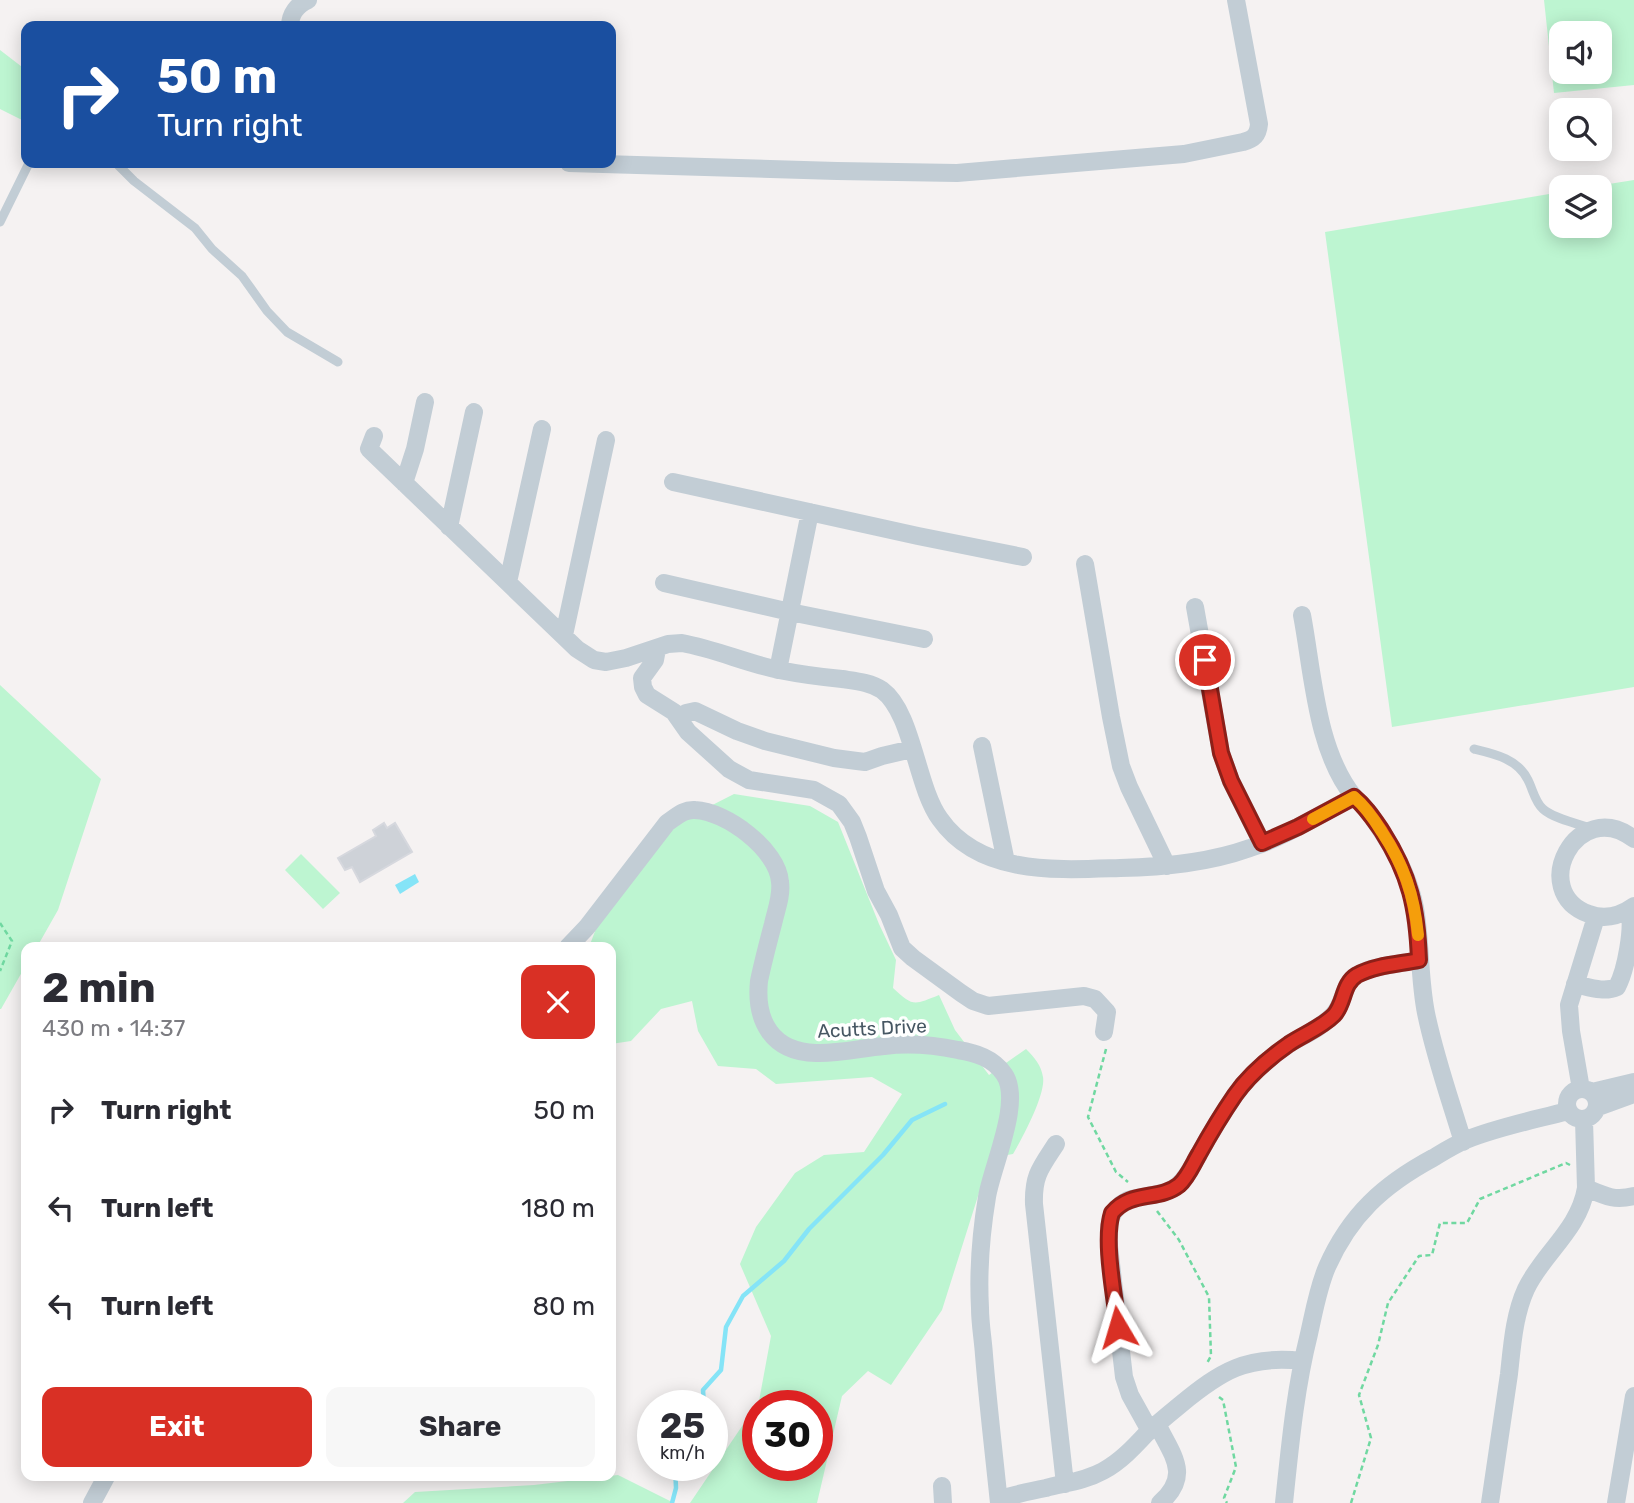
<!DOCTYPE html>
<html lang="en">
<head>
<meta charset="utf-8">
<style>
	:root { --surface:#fff; --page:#f7f7f7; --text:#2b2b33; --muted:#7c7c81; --accent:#d93025 }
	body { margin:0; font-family:Rubik,sans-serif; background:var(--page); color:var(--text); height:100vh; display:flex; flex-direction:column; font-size:26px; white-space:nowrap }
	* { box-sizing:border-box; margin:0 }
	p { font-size:23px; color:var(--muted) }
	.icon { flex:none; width:38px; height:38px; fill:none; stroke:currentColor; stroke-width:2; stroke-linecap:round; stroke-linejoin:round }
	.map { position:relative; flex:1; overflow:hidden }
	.side { position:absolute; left:21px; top:942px; width:595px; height:539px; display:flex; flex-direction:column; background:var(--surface); border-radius:14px; box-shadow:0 4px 18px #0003 }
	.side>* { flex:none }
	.top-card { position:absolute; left:21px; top:21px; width:595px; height:147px; border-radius:14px; box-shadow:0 4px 18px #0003; background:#1a4fa0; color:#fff; overflow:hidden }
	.fabs { position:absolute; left:1549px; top:21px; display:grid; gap:14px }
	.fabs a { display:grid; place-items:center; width:63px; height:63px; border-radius:14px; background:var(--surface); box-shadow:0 4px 18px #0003; font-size:35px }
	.speed { position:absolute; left:637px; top:1390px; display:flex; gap:14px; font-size:35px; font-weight:700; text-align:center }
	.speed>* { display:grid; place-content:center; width:91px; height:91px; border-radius:50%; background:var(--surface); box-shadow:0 4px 18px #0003; line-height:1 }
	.speed small { font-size:18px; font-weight:400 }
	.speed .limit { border:10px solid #d22; background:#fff; color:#111 }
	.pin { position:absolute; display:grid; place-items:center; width:60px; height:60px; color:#fff; margin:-30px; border:4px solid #fff; border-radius:50%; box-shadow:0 2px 7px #0007 }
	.me { position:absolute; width:77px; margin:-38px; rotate:353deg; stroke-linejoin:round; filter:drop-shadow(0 0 5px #0008) }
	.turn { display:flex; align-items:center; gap:24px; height:147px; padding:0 21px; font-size:32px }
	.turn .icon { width:91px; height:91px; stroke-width:2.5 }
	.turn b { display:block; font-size:49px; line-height:60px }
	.round { display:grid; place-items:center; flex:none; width:74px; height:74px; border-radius:14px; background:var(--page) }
	.overview { display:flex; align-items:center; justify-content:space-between; height:119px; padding:0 21px }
	h1 { font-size:42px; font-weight:700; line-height:52px }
	.cta { display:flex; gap:14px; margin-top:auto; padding:14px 21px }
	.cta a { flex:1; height:80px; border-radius:14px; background:var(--accent); color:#fff; font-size:28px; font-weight:700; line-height:80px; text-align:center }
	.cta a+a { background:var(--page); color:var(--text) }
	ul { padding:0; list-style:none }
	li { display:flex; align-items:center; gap:21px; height:98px; padding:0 21px }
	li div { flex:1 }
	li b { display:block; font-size:26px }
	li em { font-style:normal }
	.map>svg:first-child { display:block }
	.green { fill:#bdf5d1; fill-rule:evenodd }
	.water { fill:#85e4f7 }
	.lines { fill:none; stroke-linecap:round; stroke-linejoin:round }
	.stream { stroke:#85e4f7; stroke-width:4.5 }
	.building { fill:#ced2d8; stroke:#d6d8de; stroke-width:2 }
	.path { stroke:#70d8a1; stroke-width:2.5; stroke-dasharray:5 3.5; stroke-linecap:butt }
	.service { stroke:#c2cdd5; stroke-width:9 }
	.minor { stroke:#c2cdd5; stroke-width:18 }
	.route-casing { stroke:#8d1f18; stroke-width:18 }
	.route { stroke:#d93025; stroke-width:12 }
	.slow { stroke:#f59e0b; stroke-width:12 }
	.labels { text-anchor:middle; stroke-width:7; stroke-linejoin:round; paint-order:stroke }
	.street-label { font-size:19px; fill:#475763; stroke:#fff }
</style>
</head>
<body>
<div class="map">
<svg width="1634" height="1503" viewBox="0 0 1634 1503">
	<rect width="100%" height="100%" fill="#f5f2f2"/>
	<path class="green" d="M1544,0H1634V85L1554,93ZM1600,33V72H1561V33Z
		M0,50L26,70V122L0,109Z
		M1634,180V687L1392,727L1325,232L1561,192V226H1600V187H1590Z
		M0,685L101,779L58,910L37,947H26V965L1,1009H0Z
		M734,794L810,806L838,822L879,924L896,960L893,988C913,1007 914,1005 939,995L955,1030L989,1075L1026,1049C1035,1058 1041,1065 1043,1077C1046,1094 1022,1139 1013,1154L990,1158L942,1310L891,1385L868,1371L842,1396L817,1503H690L759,1401L771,1336L740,1264L756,1227L795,1173L824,1155L864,1152L902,1094L872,1077L776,1084L756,1069L718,1066L698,1031L692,1001L661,1009L631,1041L611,1044V947H589L597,926L677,823ZM758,1405H817V1465H758Z
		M301,854L340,893L323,909L285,870Z
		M618,1475L674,1503H403L415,1492L534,1485Z"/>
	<path class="water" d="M415,874L419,882L400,894L395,885Z"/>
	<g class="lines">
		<path class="stream" d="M704,1405L703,1390L721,1370L726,1327L743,1296L784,1261L809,1229L883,1155L912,1120L945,1104
			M672,1503L676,1488L675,1465"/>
	</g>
	<path class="building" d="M384,823L387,828L395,823L412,852L360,882L352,867L345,870L338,858L376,836L373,830Z"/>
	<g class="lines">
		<path class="path" d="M0,923L12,941L0,971
			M1106,1049L1088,1117L1116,1172L1128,1182
			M1157,1211L1179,1240L1209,1297L1211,1356L1207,1363
			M1219,1397L1223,1400L1236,1467L1224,1498L1227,1503
			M1351,1503L1371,1438L1359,1395L1378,1345L1388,1303L1419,1256L1432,1255L1440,1223H1467L1480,1199L1566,1163L1570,1165"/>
		<path class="service" d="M116,163L134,181L195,228L212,249L242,276L267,311L287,332L338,362
			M0,222L29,163
			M1474,749C1495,754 1518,759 1528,780C1533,790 1535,802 1543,809C1554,819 1579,824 1594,829"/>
		<path class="minor" d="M290,26C290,14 297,5 308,0
			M569,163L837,171L957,173L1184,154L1243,142C1254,139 1258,135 1259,124L1236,0
			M374,436L369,449L577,649L594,660L606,662L626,658L668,644L682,643C715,649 746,663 779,670C799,674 821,677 842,679C855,681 870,682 882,690C913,713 916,786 940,819C980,876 1058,870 1120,868C1164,867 1208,863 1250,848C1287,836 1320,814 1354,797C1367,808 1375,821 1384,835C1398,857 1410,881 1415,908C1421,943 1419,978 1426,1013C1435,1057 1450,1099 1463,1142
			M673,482L918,536L1023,557
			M404,483L415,449L425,402
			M449,527L474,412
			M1085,564L1111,717L1121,766L1129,787L1167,866
			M508,582L542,429
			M664,583L790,612L924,639
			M1195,607L1221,753L1231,781L1262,843
			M1302,615C1313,673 1316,750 1354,797
			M564,635L606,440
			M657,649L655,660L642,678L643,687L647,695L674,712L688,732L729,769L749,780L814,790L839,804L852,822L858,837L876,891L889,915L902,948L913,958L961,993L973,1001L988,1006L1084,996L1095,999L1107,1012L1104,1032
			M778,670L810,512
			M679,719L686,713L695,711L737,731L765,741L834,758L857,761L865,762L882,756L912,749
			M982,746L1006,862
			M1634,839C1577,795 1527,892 1589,914C1605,920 1620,916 1634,906
			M568,947L587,927L667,823C676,817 684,809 695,810C726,811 778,850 780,882C782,896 776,910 773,924C768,943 763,962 759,981C755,1021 772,1052 816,1053C837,1054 862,1048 884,1046C909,1043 934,1045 958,1050C976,1053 993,1058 1004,1074C1023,1101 992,1166 987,1197C981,1233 978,1271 980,1308C980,1324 983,1339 984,1355C988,1405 994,1454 999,1503
			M1575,984C1589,987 1604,993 1617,987C1626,970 1634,927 1629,910
			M1567 1104a15 15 0 1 1 30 0a15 15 0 1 1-30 0Z
			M1581,1089L1571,1031L1569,1005L1596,917
			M1592,1092L1634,1082
			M1598,1107L1634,1094
			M1056,1144C1041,1167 1033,1175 1034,1204L1065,1484
			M1586,1188C1605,1196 1614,1201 1634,1196
			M1157,1424C1172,1455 1192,1475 1160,1503
			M1150,1431L1130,1395L1124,1377L1109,1246C1109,1225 1107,1211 1128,1200C1144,1195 1165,1196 1178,1185C1188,1177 1193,1164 1199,1154C1210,1134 1222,1114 1235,1095C1249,1075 1269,1058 1289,1044C1304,1035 1321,1028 1333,1015C1345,1003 1342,984 1357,975C1375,965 1399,964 1419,960
			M942,1486L943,1503
			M999,1499C1014,1495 1030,1491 1046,1488C1065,1483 1085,1481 1103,1471C1120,1462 1134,1447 1147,1433C1158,1423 1169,1414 1180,1405C1221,1371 1247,1355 1302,1361
			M92,1503L107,1475
			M1284,1503C1290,1446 1295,1390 1309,1334C1314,1312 1318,1288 1327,1267C1350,1215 1383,1185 1433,1158C1443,1152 1454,1145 1466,1140C1498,1127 1534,1120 1568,1111
			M1490,1503C1496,1460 1503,1417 1509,1374C1512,1347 1514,1315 1526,1289C1543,1253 1579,1230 1586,1188L1584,1120
			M1616,1503L1634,1396"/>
	</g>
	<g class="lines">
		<defs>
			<path id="route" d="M1118,1327C1115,1297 1103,1241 1112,1213C1131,1190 1159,1201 1179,1185C1188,1177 1193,1164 1199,1154C1210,1134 1222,1114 1235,1095C1249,1075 1269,1058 1289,1044C1304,1034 1321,1028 1334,1015C1345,1003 1342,984 1357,975C1375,965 1400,964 1419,960C1417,908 1410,875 1382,831C1373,818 1366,807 1354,797L1298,827L1262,843L1231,781L1221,753L1205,660"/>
		</defs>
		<use href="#route" class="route-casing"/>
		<use href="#route" class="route"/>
		<path class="slow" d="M1313,819L1354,797C1366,807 1374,819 1382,832C1404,865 1414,895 1418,935"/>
	</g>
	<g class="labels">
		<g class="street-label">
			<text transform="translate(872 1028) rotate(-3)" y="7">Acutts Drive</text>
		</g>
	</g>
</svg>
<div class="fabs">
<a><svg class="icon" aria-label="sound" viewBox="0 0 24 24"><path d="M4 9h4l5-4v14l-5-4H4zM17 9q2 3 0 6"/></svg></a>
<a><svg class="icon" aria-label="search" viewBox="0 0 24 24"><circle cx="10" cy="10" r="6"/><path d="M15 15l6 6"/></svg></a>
<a><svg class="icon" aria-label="layers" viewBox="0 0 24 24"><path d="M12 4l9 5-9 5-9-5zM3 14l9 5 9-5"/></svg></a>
</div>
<div class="speed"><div>25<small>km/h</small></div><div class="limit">30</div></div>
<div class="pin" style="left:1205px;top:660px;background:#d93025"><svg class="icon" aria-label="arrive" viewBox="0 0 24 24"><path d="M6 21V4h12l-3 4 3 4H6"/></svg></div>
<svg class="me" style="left:1118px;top:1327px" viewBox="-20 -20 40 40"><path d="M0-17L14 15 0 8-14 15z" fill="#d93025" stroke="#fff" stroke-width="4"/></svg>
<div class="top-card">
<div class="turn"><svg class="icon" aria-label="right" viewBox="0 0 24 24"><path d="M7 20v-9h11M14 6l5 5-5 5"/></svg><div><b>50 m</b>Turn right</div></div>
</div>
<section class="side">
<div class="overview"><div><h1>2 min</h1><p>430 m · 14:37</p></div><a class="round" style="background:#d93025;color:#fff"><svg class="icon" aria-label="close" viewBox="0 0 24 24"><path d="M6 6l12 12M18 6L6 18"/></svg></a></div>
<ul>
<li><svg class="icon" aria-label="right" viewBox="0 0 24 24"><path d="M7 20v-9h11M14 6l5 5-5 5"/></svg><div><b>Turn right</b></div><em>50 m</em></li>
<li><svg class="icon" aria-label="left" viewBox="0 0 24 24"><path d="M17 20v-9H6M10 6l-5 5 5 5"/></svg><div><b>Turn left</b></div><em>180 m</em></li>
<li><svg class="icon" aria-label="left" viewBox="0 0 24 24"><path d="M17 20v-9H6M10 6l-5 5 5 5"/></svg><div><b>Turn left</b></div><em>80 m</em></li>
</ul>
<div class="cta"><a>Exit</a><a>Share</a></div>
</section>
</div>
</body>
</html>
